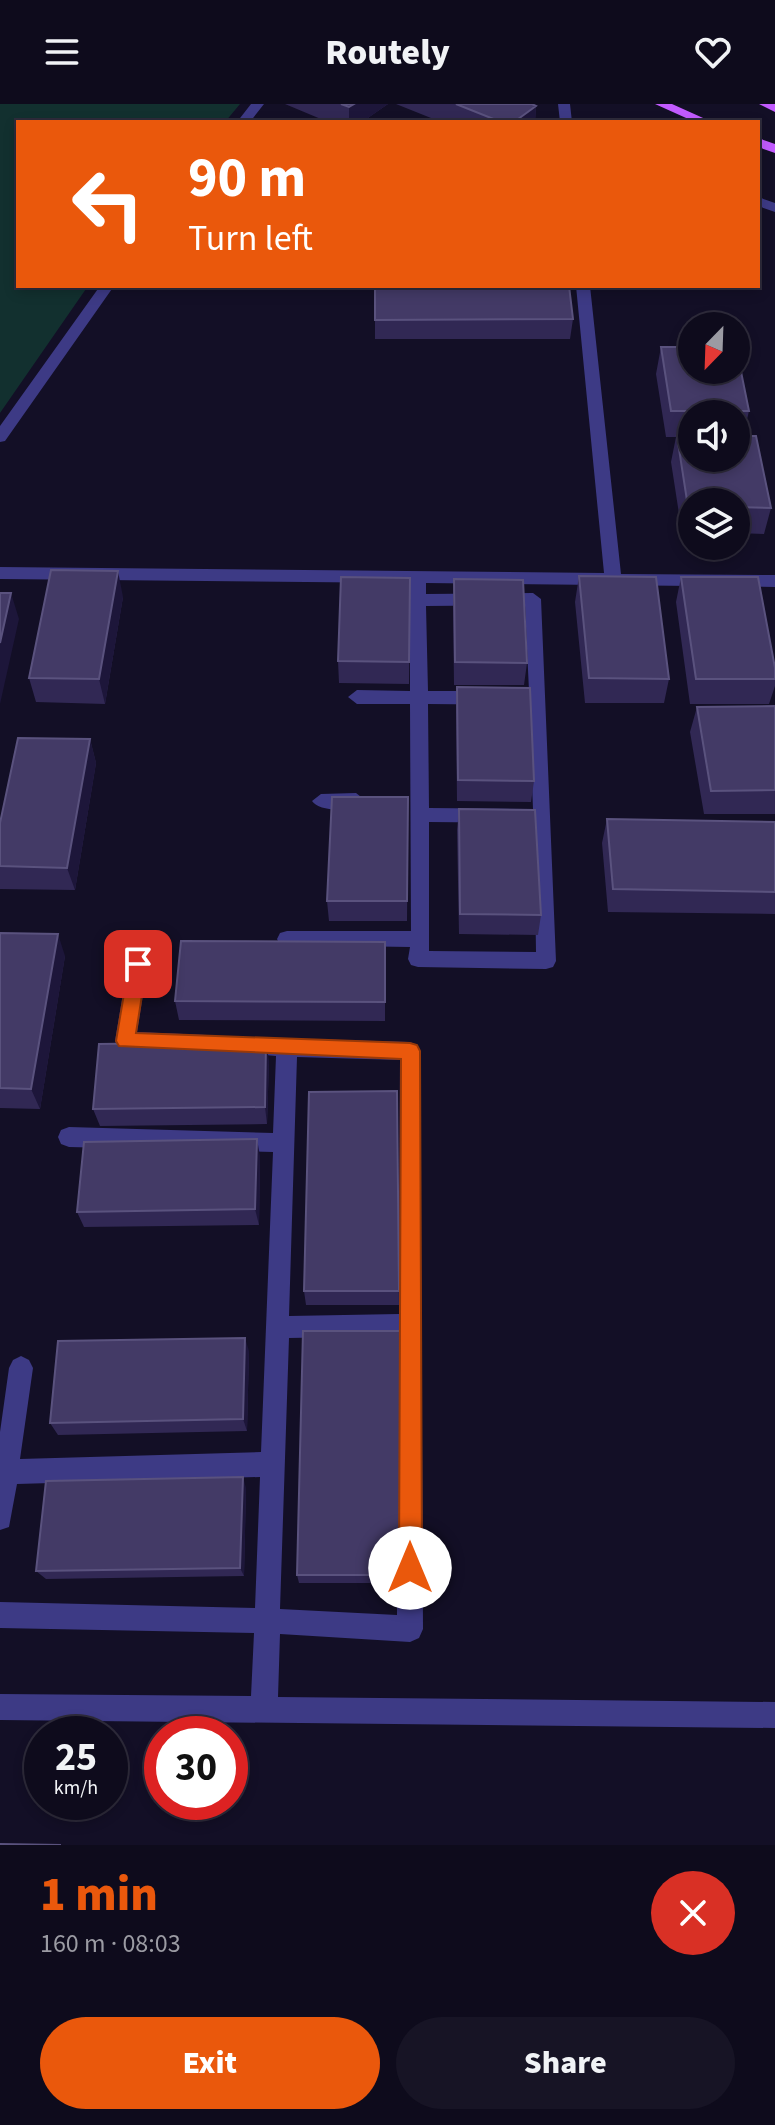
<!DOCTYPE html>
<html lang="en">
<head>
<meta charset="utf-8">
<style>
	:root { --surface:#0e0b1c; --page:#171425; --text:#f1f3f6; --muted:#9b9ba3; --line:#2e2b3b; --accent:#ea580c }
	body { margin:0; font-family:"Source Sans 3",sans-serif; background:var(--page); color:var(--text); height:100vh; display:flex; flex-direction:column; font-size:30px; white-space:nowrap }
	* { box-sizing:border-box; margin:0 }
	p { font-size:26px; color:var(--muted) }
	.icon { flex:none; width:44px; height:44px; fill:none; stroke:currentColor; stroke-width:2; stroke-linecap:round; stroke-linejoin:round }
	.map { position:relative; height:1741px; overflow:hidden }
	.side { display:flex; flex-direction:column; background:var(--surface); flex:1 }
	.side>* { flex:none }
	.top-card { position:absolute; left:16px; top:16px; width:744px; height:168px; border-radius:0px; box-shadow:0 4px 12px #0003,0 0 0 2px var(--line); background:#ea580c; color:#fff; overflow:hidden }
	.needle { width:52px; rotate:203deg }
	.tools { position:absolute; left:678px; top:208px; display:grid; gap:16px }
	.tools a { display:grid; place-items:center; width:72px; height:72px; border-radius:50%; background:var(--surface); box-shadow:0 4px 12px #0003,0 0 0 2px var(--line); font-size:40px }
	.speed { position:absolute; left:24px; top:1612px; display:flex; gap:16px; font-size:40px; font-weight:700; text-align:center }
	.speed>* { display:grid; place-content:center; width:104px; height:104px; border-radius:50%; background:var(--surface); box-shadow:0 4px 12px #0003,0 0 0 2px var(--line); line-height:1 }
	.speed small { font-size:20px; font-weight:400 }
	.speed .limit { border:12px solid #d22; background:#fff; color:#111 }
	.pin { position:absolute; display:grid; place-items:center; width:68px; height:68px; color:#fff; margin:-34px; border-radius:16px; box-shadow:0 4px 12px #0006 }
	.me { position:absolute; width:88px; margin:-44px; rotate:0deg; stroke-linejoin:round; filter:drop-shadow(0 0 6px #0008) }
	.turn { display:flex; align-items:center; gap:28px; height:168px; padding:0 40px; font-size:36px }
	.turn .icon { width:104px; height:104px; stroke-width:2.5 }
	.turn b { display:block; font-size:56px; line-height:68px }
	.round { display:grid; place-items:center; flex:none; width:84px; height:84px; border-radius:42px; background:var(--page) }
	.overview { display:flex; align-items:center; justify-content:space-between; height:136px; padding:0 40px }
	h1 { font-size:48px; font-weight:800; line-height:60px; color:var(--accent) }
	.button { display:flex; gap:16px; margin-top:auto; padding:16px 40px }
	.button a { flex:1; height:92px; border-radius:48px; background:var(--accent); color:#fff; font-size:32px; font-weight:800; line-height:92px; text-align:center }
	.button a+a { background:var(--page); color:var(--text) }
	header { display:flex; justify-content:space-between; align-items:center; height:104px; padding:0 40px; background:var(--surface); font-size:36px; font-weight:800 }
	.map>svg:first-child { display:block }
	.green { fill:#12302f }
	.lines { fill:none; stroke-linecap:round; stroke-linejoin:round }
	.minor { fill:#3d3a85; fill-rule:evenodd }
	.major { fill:#c25bff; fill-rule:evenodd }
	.wall { fill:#312854; fill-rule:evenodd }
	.shaded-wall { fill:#1d163a }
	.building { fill:#433a66; stroke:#5a527e; stroke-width:2 }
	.route { fill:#ea580c; stroke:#983908; stroke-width:2 }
</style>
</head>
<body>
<header><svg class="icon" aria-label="menu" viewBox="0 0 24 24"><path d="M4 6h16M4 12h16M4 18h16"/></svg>Routely<svg class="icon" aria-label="heart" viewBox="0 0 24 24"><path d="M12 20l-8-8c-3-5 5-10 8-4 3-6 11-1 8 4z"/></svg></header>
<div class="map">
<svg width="775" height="1741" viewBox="0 0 775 1741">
	<rect width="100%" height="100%" fill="#130f26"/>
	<path class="green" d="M0,0H240L225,18H18V182H88L0,309Z"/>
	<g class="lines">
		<path class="minor" d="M251,0H264L250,18H237Z
			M558,0H570L572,18H560Z
			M758,93L775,99V108L758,102Z
			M100,182H114L5,337L0,338V322Z
			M576,182H590L621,470L775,471V483L426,479V490L533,489L541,495L556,857L553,863L546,865L418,863L411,861L408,855L410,843L280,841L277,835L280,829L287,827H411L410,600H357L348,593L357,586L410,587V479L0,475V463L604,469ZM525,501L529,587H428L426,502ZM428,600L529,601L533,705L429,704ZM429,718L534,719L536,848L429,847Z
			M356,689L365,696C357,708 320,709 312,697L321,690Z
			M138,852L145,854L148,860L137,928L207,931L214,934L217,940L214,946L207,949L118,943L115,937L128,860L131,854Z
			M239,933L410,938L417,941L420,947L423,1525L419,1534L410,1538L280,1530L278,1593L775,1598V1624L0,1616V1590L251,1592L254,1529L0,1524V1498L255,1504L260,1373L17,1380L9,1423L0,1426V1328L9,1264L13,1256L21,1252L29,1256L33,1264L20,1355L261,1348L273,1048L69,1043L61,1040L58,1033L61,1026L69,1023L273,1029L276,952L232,948L229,942L232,936ZM297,953L400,956L399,1210L289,1212ZM398,1232L397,1511L280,1505L289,1234Z"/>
		<path class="major" d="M655,0H672L712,18H695Z
			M759,0H775V8Z
			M758,34L775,40V49L758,43Z"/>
	</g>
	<path class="wall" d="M285,0H388L362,18H328Z
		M396,0H532L536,2L535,18H441Z
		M375,182L573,215L570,235H375Z
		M661,243L749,307L743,332L771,404L764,430L736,429V398H692V429H682L671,358L676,333H666L656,270ZM692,310H736V354H692Z
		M579,472L669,575L664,599H585L575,498Z
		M681,473L775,564V582L769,600H690L676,498Z
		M410,474L409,580L339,579L338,557Z
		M454,475L527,559L524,581H454L453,498Z
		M123,493L105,600L36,598L29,574Z
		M457,583L534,677L531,698L457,697L456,605Z
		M775,602V710H704L690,628L697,603Z
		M90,635L96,659L75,786L0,785V719Z
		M408,693L407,817H329L327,797Z
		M459,705L541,811L538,831L459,830L457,726Z
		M607,715L775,718V810L608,808L602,739Z
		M0,829L65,852L40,1005L0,1004Z
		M385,838V917L179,916L175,897Z
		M269,956L267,1020L100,1022L93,1005Z
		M397,987L399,1201H306L304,1187Z
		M260,1052L259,1121L84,1123L77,1108Z
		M249,1247L247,1327L58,1331L50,1319Z
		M246,1384L244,1472L46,1475L36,1467Z
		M297,1471H403L402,1479H299Z"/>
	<path class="shaded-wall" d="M354,0H388L362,18H349V3Z
		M536,2L535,18H514Z
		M118,467L123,493L105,600L99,575Z
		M11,489L19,515L0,600V539Z
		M90,635L96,659L75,786L67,764Z
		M58,830L65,852L40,1005L31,985Z
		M266,938L269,956L267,1020L265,1003Z
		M257,1035L260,1052L259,1121L255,1105Z
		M245,1234L249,1247L247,1327L243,1315Z
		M243,1373L246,1384L244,1472L240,1464Z"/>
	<path class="building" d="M341,0H354L349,3Z
		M456,0H532L536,2L514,18H501Z
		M375,182H569L573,215L375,216Z
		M661,243H692V266H736V243L749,307H671Z
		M677,332H692V354H736V332H756L771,404L736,403V398H692V403H688Z
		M51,466L118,467L99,575L29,574Z
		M579,472L656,473L669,575L589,574Z
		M341,473L410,474L409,558L338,557Z
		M681,473H758L775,564V575H696Z
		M454,475L523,476L527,559L455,558Z
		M0,489H11L0,539Z
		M457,583L530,584L534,677L458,676Z
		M775,602V686L711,687L697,603Z
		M18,634L90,635L67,764L0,762V719Z
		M332,693H408L407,797H327Z
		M459,705L535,706L541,811L460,810Z
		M607,715L775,718V788L613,785Z
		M0,829L58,830L31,985L0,984Z
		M181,837L385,838V898L175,897Z
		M266,938L265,1003L93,1005L99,940Z
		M397,987L399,1187H304L309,988Z
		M257,1035L255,1105L77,1108L84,1038Z
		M303,1227H400L403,1471H297Z
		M245,1234L243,1315L50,1319L58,1237Z
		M243,1373L240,1464L36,1467L46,1377Z
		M0,1740L61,1741H0Z"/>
	<path class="route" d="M138,852L144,854L147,860L136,929L410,939L417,941L420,947L422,1464L418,1472L410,1476L402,1472L399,1464L401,955L119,942L116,937L129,860L131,854Z"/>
</svg>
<div class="tools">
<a><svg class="needle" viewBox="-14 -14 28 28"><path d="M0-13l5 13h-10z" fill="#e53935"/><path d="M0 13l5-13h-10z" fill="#9b9ba3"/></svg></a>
<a><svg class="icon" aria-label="sound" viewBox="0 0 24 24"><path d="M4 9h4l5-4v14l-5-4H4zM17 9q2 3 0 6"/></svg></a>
<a><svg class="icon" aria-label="layers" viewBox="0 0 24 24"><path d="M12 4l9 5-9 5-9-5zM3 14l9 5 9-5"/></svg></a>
</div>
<div class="speed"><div>25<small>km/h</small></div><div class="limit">30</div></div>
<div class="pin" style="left:138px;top:860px;background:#d93025"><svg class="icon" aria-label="arrive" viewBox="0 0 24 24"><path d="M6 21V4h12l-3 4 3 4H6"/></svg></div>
<svg class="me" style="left:410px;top:1464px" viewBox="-20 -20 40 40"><circle r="19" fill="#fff"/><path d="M0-13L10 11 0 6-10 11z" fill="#ea580c"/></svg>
<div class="top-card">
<div class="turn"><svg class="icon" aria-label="left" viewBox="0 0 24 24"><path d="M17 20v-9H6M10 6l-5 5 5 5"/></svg><div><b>90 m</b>Turn left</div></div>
</div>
</div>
<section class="side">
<div class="overview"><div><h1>1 min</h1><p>160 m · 08:03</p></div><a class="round" style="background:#d93025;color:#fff"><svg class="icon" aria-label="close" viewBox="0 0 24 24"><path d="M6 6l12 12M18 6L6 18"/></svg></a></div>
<div class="button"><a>Exit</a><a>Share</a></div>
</section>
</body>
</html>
